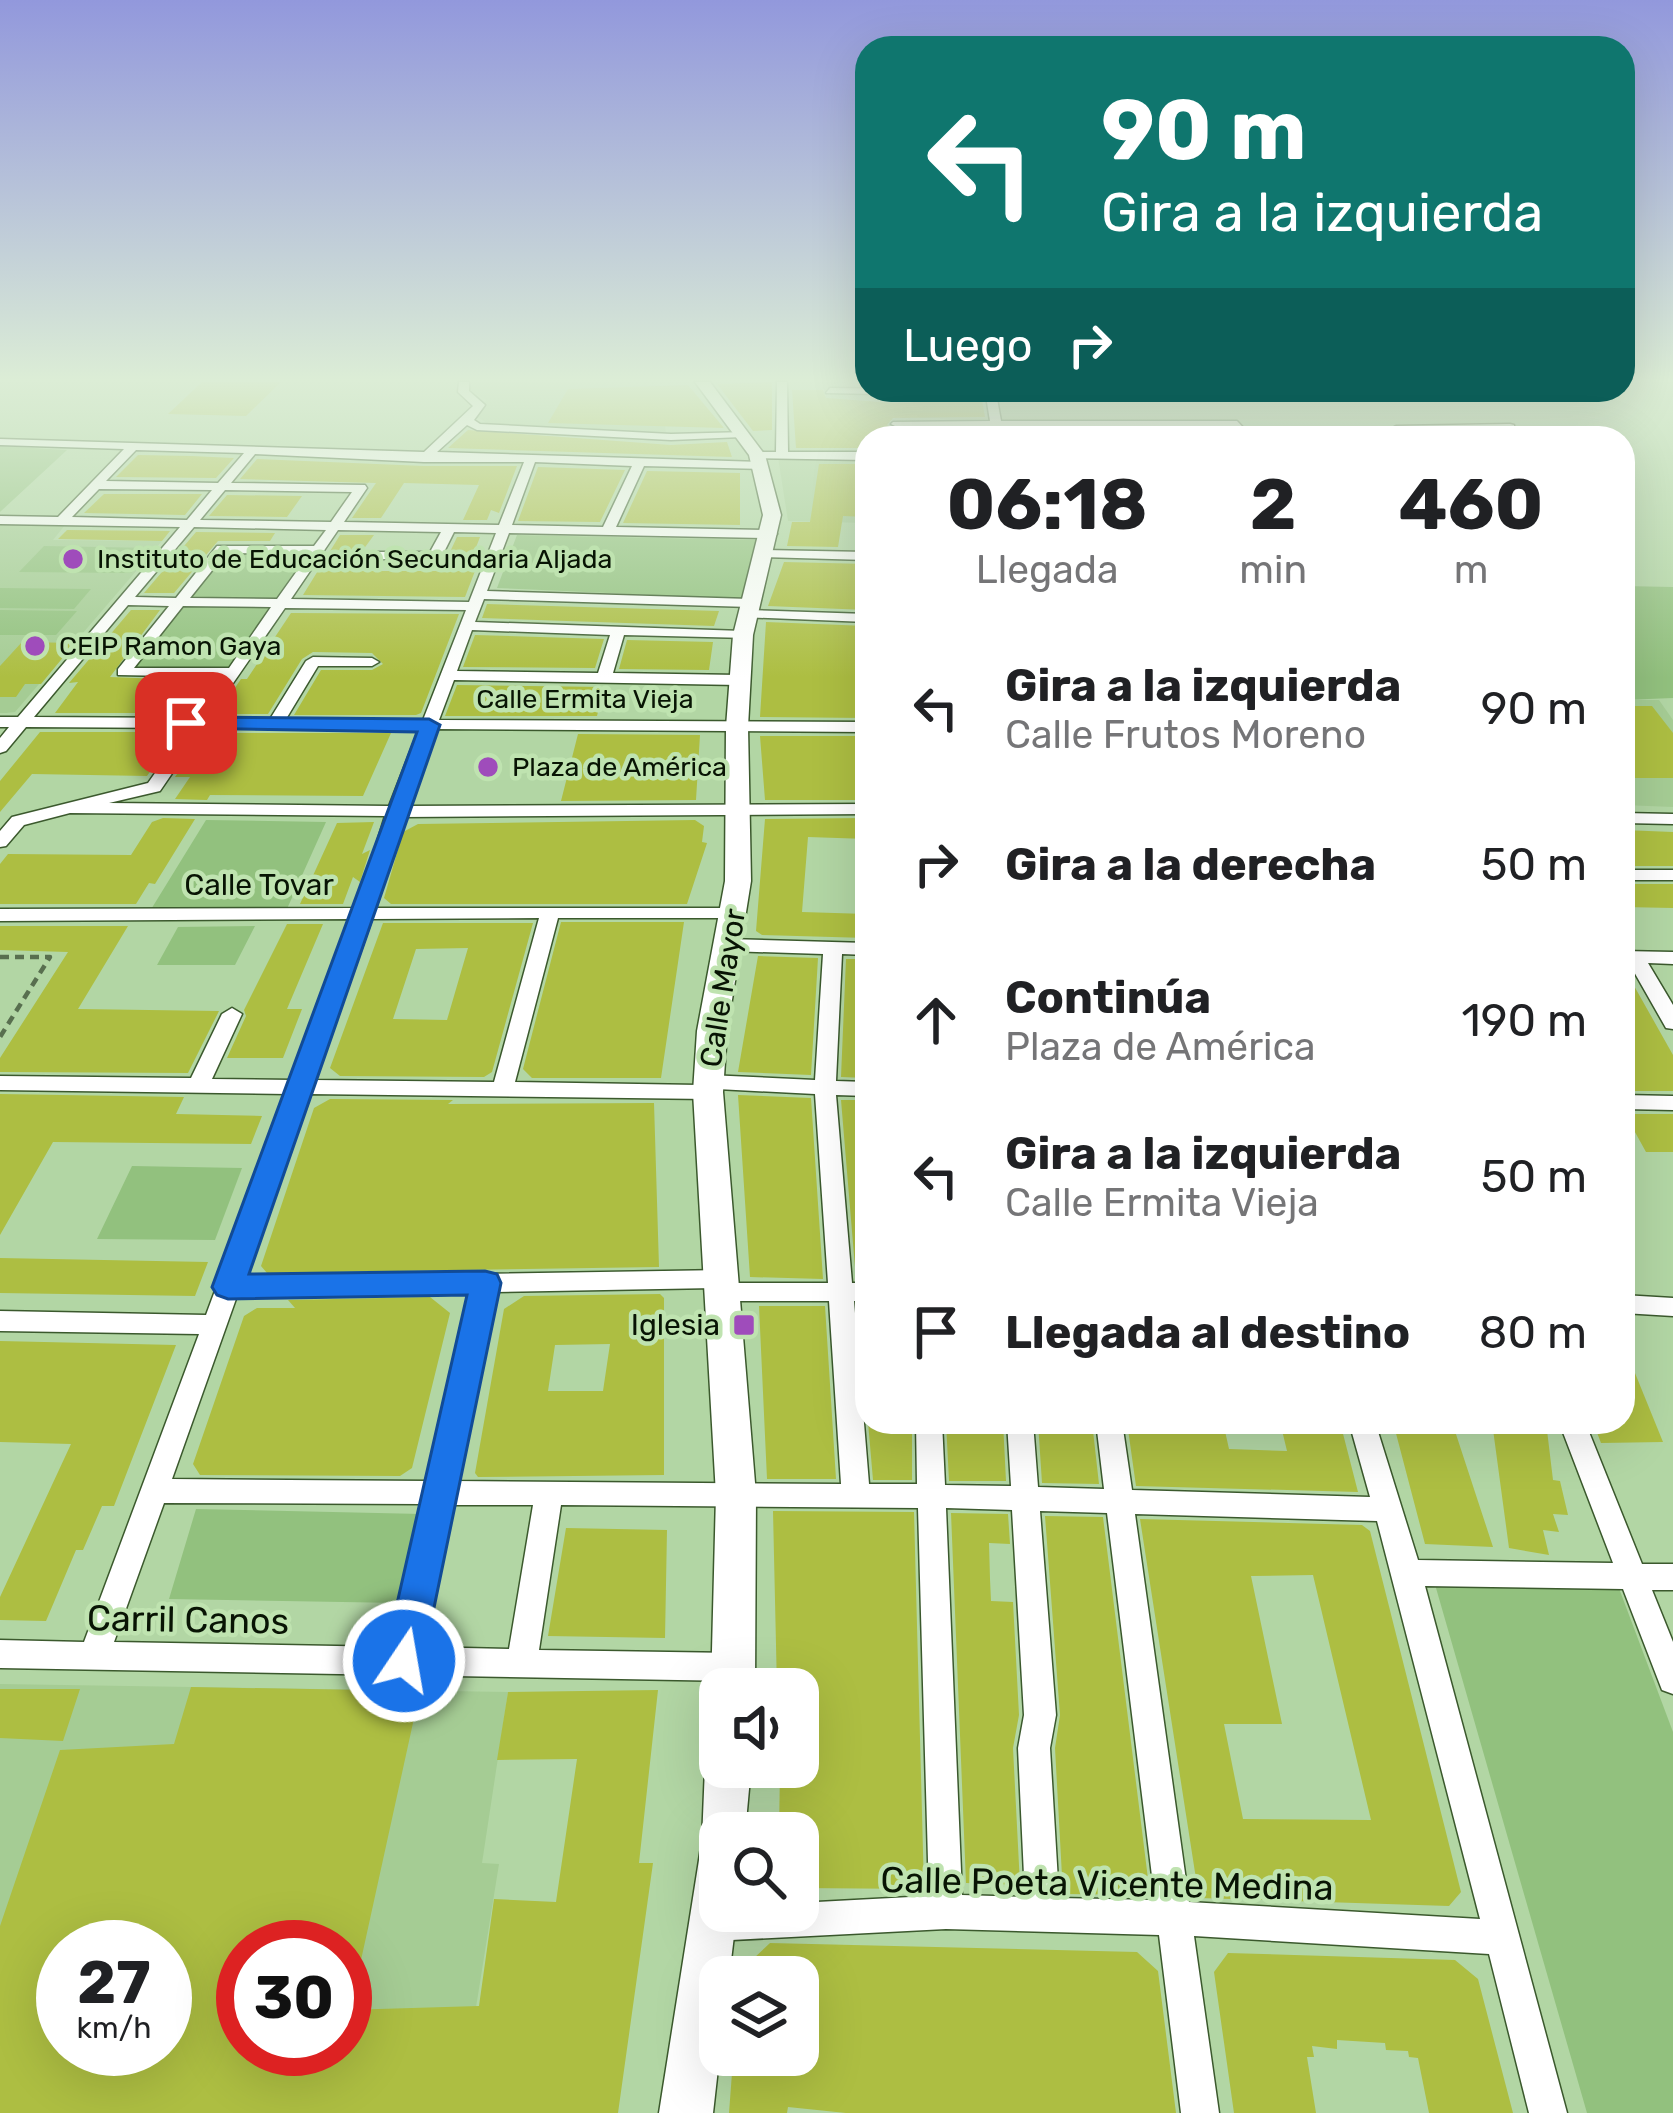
<!DOCTYPE html>
<html lang="es">
<head>
<meta charset="utf-8">
<style>
	:root { --surface:#fff; --page:#f2f2f2; --text:#202124; --muted:#757577 }
	body { margin:0; font-family:Rubik,sans-serif; background:var(--page); color:var(--text); height:100vh; display:flex; flex-direction:column; font-size:45px; white-space:nowrap }
	* { box-sizing:border-box; margin:0 }
	p { font-size:39px; color:var(--muted) }
	.icon { flex:none; width:66px; height:66px; fill:none; stroke:currentColor; stroke-width:2; stroke-linecap:round; stroke-linejoin:round }
	.map { position:relative; flex:1; overflow:hidden }
	.side { position:absolute; left:855px; top:426px; width:780px; height:1008px; display:flex; flex-direction:column; background:var(--surface); border-radius:36px; box-shadow:0 12px 48px #0002 }
	.side>* { flex:none }
	.guide { position:absolute; left:855px; top:36px; width:780px; height:366px; border-radius:36px; box-shadow:0 12px 48px #0002; background:#0f766e; color:#fff; overflow:hidden }
	.buttons { position:absolute; left:699px; top:1668px; display:grid; gap:24px }
	.buttons a { display:grid; place-items:center; width:120px; height:120px; border-radius:24px; background:var(--surface); box-shadow:0 12px 48px #0002; font-size:60px }
	.speed { position:absolute; left:36px; top:1920px; display:flex; gap:24px; font-size:60px; font-weight:700; text-align:center }
	.speed>* { display:grid; place-content:center; width:156px; height:156px; border-radius:50%; background:var(--surface); box-shadow:0 12px 48px #0002; line-height:1 }
	.speed small { font-size:30px; font-weight:400 }
	.speed .limit { border:18px solid #d22; background:#fff; color:#111 }
	.pin { position:absolute; display:grid; place-items:center; width:102px; height:102px; color:#fff; margin:-51px; border-radius:24px; box-shadow:0 6px 18px #0006 }
	.me { position:absolute; width:132px; margin:-66px; rotate:12deg; stroke-linejoin:round; filter:drop-shadow(0 0 9px #0008) }
	.turn { display:flex; align-items:center; gap:42px; height:252px; padding:0 48px; font-size:54px }
	.turn .icon { width:156px; height:156px; stroke-width:2.5 }
	.turn b { display:block; font-size:84px; line-height:102px }
	.then { display:flex; align-items:center; height:114px; padding:0 48px; background:#0003; gap:24px; font-size:45px }
	.eta { display:flex; justify-content:space-evenly; align-items:center; height:204px; text-align:center }
	.eta b { font-size:72px; font-weight:700; line-height:84px }
	ul { padding:0; list-style:none }
	li { display:flex; align-items:center; gap:36px; height:156px; padding:0 48px }
	li div { flex:1 }
	li b { display:block; font-size:45px }
	li em { font-style:normal }
	.map>svg:first-child { display:block }
	.built { fill:#a5cc94; fill-rule:evenodd }
	.green { fill:#92c17e }
	.building { fill:#adbe42; fill-rule:evenodd }
	.lines { fill:none; stroke-linecap:round; stroke-linejoin:round }
	.street-casing { stroke:#3b592d; stroke-width:3 }
	.secondary-casing { stroke:#3b592d; stroke-width:3 }
	.path { stroke:#586f4f; stroke-width:4.5; stroke-dasharray:9 6; stroke-linecap:butt }
	.street { fill:#fff; fill-rule:evenodd }
	.secondary { fill:#fff; fill-rule:evenodd }
	.route { fill:#1a73e8; stroke:#114b97; stroke-width:3 }
	.poi-dot { fill:#9f4cbb; stroke:#bfe3b0; stroke-width:4.5 }
	.labels { text-anchor:middle; stroke-width:9; stroke-linejoin:round; paint-order:stroke }
	.far-poi-label { font-size:27px; fill:#081404; stroke:#bfe3b0; text-anchor:start }
	.far-street-label { font-size:27px; fill:#081404; stroke:#bfe3b0 }
	.street-label { font-size:30px; fill:#081404; stroke:#bfe3b0 }
	.poi-label { font-size:30px; fill:#081404; stroke:#bfe3b0; text-anchor:end }
	.near-street-label { font-size:36px; fill:#081404; stroke:#bfe3b0 }
</style>
</head>
<body>
<div class="map">
<svg width="1673" height="2113" viewBox="0 0 1673 2113">
	<rect width="100%" height="100%" fill="#b2d6a4"/>
	<path class="built" d="M474,382L660,385L666,433L491,425L477,417L486,400L468,389Z
		M778,457L867,459V523L788,521Z
		M0,525H65L53,540L162,541L15,712L6,713H0Z
		M1623,700H1659L1673,720V807L1623,805Z
		M0,1684L508,1692L482,1863L499,1864L459,2113H0ZM63,1947H165V2049H63ZM243,1947H345V2049H243Z"/>
	<path class="green" d="M0,446L67,450L0,512Z
		M517,535L760,540L742,599L497,588Z
		M44,546L153,548L131,573L19,572Z
		M222,549L319,550L234,673L123,672Z
		M1623,586L1673,587V698L1623,700Z
		M0,588L91,589L74,609L0,608Z
		M0,610L77,611L56,635H0Z
		M206,820L326,822L286,911H150Z
		M255,926L235,965H157L178,927Z
		M132,1166L242,1168L215,1240L97,1239Z
		M196,1509L422,1514L401,1603L169,1599Z
		M1434,1581L1617,1583L1673,1732V2113H1587Z"/>
	<path class="building" d="M202,382H281L246,416L168,414Z
		M772,382V430L753,431L717,384Z
		M688,385L724,428L548,423L568,389Z
		M792,390H823L826,398L894,403L982,400L985,417L893,418L887,425L897,431H988L990,438H867V448H796Z
		M468,430L671,445L727,442L732,457L448,448Z
		M138,455L191,456L234,458L216,478L116,477Z
		M257,459L424,466H517L499,513L491,510L487,520H463L479,485L404,483L381,518H352L376,483L240,479Z
		M819,464H867V517L843,516L838,547L787,546L792,522H810Z
		M538,467L625,470L600,522L518,521Z
		M647,471L740,473V525L623,523Z
		M104,494H202L185,515L84,513Z
		M227,495L302,496L287,517L209,516Z
		M67,530L170,531L162,541L58,539Z
		M196,532L275,533L270,541H218L174,593H144Z
		M340,535H374L360,554H367L357,571H441L457,537H480L467,571H475L465,597L303,595Z
		M784,562L867,564V610L768,606Z
		M487,604L719,611L714,626L482,618Z
		M131,610H160L110,677L214,681L192,713H55L78,682L69,683Z
		M291,613L459,614L421,713L416,715H294L321,670H372L383,664L372,653L313,652L302,659L268,714H217L241,679H247Z
		M766,622L867,626V718L760,717Z
		M475,635L604,639L595,668L463,667Z
		M627,640L713,642L709,670L619,669Z
		M22,642L75,643L41,684H25L16,697H0V666Z
		M457,685L604,687L597,716H445Z
		M1623,706H1652L1673,733V778H1623Z
		M40,732H178L147,776L32,774L0,812V781Z
		M205,733H391L363,796L210,795L207,800L175,799L190,777H175Z
		M578,734L700,735L696,800L561,801Z
		M760,736H867V800H765Z
		M163,818L195,819L155,884L149,883L136,904H0V864L8,854L131,855L152,822Z
		M867,818V839L808,837L802,912L867,914V938L762,935L756,931L765,819Z
		M695,820L704,826L702,842L707,843L687,904H391L384,898L403,832L418,824Z
		M374,822L362,854L370,850L360,882L353,877L343,904H300L337,823Z
		M1623,830L1673,832V866H1623Z
		M1623,884H1673V908L1623,907Z
		M561,922H684L661,1078H532L523,1069Z
		M383,923H533L492,1072L484,1077L340,1076L330,1068ZM468,948L447,1020L393,1019L416,949Z
		M287,924H323L287,1009H302L283,1058H227L246,1016L244,1010Z
		M0,926H128L78,1009L219,1011L188,1073L0,1072V1058L68,952L0,950Z
		M758,956L818,958L811,1075L738,1072Z
		M846,959H867V1078L841,1077Z
		M1624,968L1673,1055V1091H1623Z
		M0,1094L184,1097L176,1114L262,1116L251,1144L53,1142L0,1235Z
		M738,1095L811,1098L823,1279L750,1277Z
		M330,1099L453,1100L448,1104L654,1103L659,1267L267,1273L261,1266L314,1108Z
		M841,1100H867V1279H856Z
		M1625,1114H1673V1152H1646Z
		M0,1258L208,1262L195,1296L0,1293Z
		M660,1294L664,1298V1475L478,1477L475,1473L504,1309L524,1296ZM610,1344L603,1391H548L555,1345Z
		M430,1297L450,1313L412,1468L400,1476L200,1475L193,1464L244,1316L257,1308H295L288,1300Z
		M759,1306H825L836,1479H767Z
		M0,1341L176,1345L114,1506H102L83,1550H76L46,1621L0,1620V1597L71,1444L0,1442Z
		M1624,1346L1663,1442L1601,1443L1593,1422H1623Z
		M868,1422H912V1480H873Z
		M946,1422H1003L1006,1481H949Z
		M1038,1422H1092L1099,1484L1042,1483Z
		M1127,1422H1223L1229,1449L1287,1451L1280,1422H1340L1358,1492L1136,1486Z
		M1393,1422H1452L1493,1547L1425,1544Z
		M1492,1422H1546L1553,1480L1560,1481L1568,1515L1553,1514L1559,1532L1543,1530L1549,1555L1509,1548Z
		M773,1511L914,1512L924,1889L798,1888V1833H779L780,1767H798V1689H777Z
		M951,1513L1008,1514L1010,1544L989,1543L990,1579L991,1601L1013,1602L1019,1715L1013,1748L1020,1885L966,1883Z
		M1045,1516L1103,1517L1150,1895L1063,1894L1055,1748L1060,1715Z
		M1140,1519L1362,1525L1370,1531L1461,1892L1449,1906L1199,1898ZM1313,1575L1371,1820L1243,1819L1224,1724H1282L1251,1576Z
		M566,1528L667,1530L665,1638L548,1636Z
		M191,1687L420,1691L354,1992L345,1991V1947H243V2049H345V2010L479,2006L494,1899L556,1902L577,1759L497,1760L508,1692L658,1690L639,1863H653L618,2113H0V1926L60,1750L174,1744ZM63,1947H165V2049H63Z
		M0,1689H80L63,1741L0,1738Z
		M770,1943L1137,1952L1158,1971L1176,2113H846L788,2107L787,2113H729L732,2073L748,2072L749,2055H798V1977H753L754,1958Z
		M1228,1953L1455,1960L1478,1979L1513,2113H1429L1418,2058L1409,2057L1408,2051L1386,2050L1385,2043L1337,2040V2049L1312,2046L1314,2057H1307L1316,2113H1234L1214,1972Z"/>
	<g class="lines">
		<defs>
			<path id="street" d="M459,382H469V391L485,405L474,420L480,424L671,434L746,432L748,434L742,437L671,440L477,430L467,425L437,452L761,462L767,466L765,469L644,466L616,527L770,530L777,534L770,538L509,533L487,591L750,599L757,603L750,607L484,599L475,622L743,631L748,632V638L624,635L613,673L739,675L747,680L739,685L454,680L439,720L867,722V732L435,729L406,806L867,804V814L403,817L376,908H741L743,912L741,916L734,918H558L515,1082L699,1085L700,1077L708,1075L815,1080L823,954L728,951L718,945L728,939L867,943V955L842,954L836,1081L867,1082V1096L836,1095L852,1283H867V1301H854L869,1484H917L916,1422H942L945,1485L1011,1486L1007,1422H1033L1038,1487L1104,1489L1096,1422H1122L1132,1490L1370,1497L1349,1422H1375L1418,1560L1613,1563L1559,1422H1585L1642,1564H1673V1590H1652L1673,1642V1694L1662,1690L1623,1589L1425,1586L1567,2113H1529L1489,1954L1194,1936L1219,2113H1181L1159,1935L946,1929L713,1941L701,1936L696,1924L701,1912L720,1907V1911H798V1903L929,1896L918,1508L561,1505L539,1650L734,1653L745,1657L749,1667L745,1677L734,1681L0,1668V1640L84,1642L199,1334L0,1331V1311L206,1315L288,1094L0,1090V1076L191,1078L222,1014L232,1008L242,1014L212,1079L293,1080L353,919L0,921V909L357,908L385,816L70,813L24,825L6,846L0,847V831L12,817L148,783L187,728L26,727L6,751L0,753V738L9,727H0V717H18L180,527L0,524V516L58,517L124,449L0,445V439L424,452L473,406L458,392ZM136,450L244,453L218,483L106,481ZM255,454L424,462H524L499,525L344,522L367,488L365,485L231,483ZM535,462L632,466L603,527L512,525ZM99,489L212,490L187,520L72,517ZM225,490L352,492L331,522L200,520ZM194,527L326,530L314,546H217L176,598L135,597ZM338,530L441,532L430,552H372V558L377,559L435,560L442,556L454,532L496,533L469,602L291,599ZM226,553L309,554L277,599L190,598ZM128,605L169,606L118,669V675L222,677L194,718L34,717ZM183,606L271,607L229,668H134ZM285,608L466,610L423,720L286,719L318,666H372L379,662L372,658L313,657L306,661L270,719L209,718ZM472,630L610,635L598,673L457,671ZM203,728L419,729L389,806L109,803L160,791ZM539,918L494,1082L315,1080L372,919ZM717,1089L815,1094L828,1283H734L733,1273L724,1270L244,1278L310,1094L708,1099L716,1097ZM715,1288L716,1299L725,1301H829L841,1484L456,1481L495,1292ZM471,1292L428,1481L172,1479L237,1296ZM164,1503L423,1504L391,1647L114,1642ZM451,1505H533L509,1649L421,1647ZM946,1508L1012,1510L1024,1715L1018,1748L1025,1897L962,1895ZM1040,1511L1107,1513L1155,1900L1059,1898L1050,1748L1056,1715ZM1135,1514L1377,1521L1480,1919L1189,1902Z
				M777,382H787L788,452H867V460L753,458V452H776Z
				M830,388L992,390L996,393L1001,421H1237L1253,438H1241L1234,427H1002L1004,435L1000,438L994,437L991,427H897L891,424L893,422L990,421L986,396L826,393Z
				M1510,424L1514,425V429L1402,432L1404,438H1392L1390,429L1396,426Z
				M764,550L867,552V560L759,557V551Z
				M747,610L867,614V622L742,617V611Z
				M1623,813L1673,814V824L1623,823Z
				M1623,870H1673V880H1623Z
				M1623,951L1673,952V964L1648,963L1673,1005V1029L1666,1028L1629,963H1623Z
				M1623,1095L1673,1096V1110L1623,1109Z
				M1623,1295L1673,1298V1316L1623,1313Z"/>
			<path id="secondary" d="M695,382H710L765,455L781,515L753,635L748,727L751,881L727,1031L723,1092L756,1495L755,1689H720V1704L711,1689L716,1495L693,1092L697,1031L725,881L726,727L733,635L763,515L749,455Z
				M720,1748V1767H751L745,1833H720V1911H737L729,1977H720V2051L713,2113H659L702,1841L705,1767L712,1751Z"/>
		</defs>
		<use href="#street" class="street-casing"/>
		<use href="#secondary" class="secondary-casing"/>
		<path class="path" d="M0,957H50L0,1037"/>
		<use href="#street" class="street"/>
		<use href="#secondary" class="secondary"/>
	</g>
	<linearGradient id="sky" x2="0" y2="1"><stop stop-color="#9298dc"/><stop offset="0.56" stop-color="#dcedd6"/><stop offset="1" stop-color="#dcedd6" stop-opacity="0"/></linearGradient>
	<rect width="1673" height="678" fill="url(#sky)"/>
	<path class="route" d="M186,717L429,719L440,725L249,1274L485,1271L497,1274L501,1283L423,1661L417,1674L404,1680L390,1674L384,1661L467,1295L228,1299L217,1295L212,1287L417,732L179,728L176,723Z"/>
	<g class="poi-dot">
		<circle cx="73" cy="559" r="12"/>
		<circle cx="35" cy="646" r="12"/>
		<circle cx="488" cy="767" r="12"/>
		<rect x="732" y="1313" width="24" height="24" rx="6"/>
	</g>
	<g class="labels">
		<g class="far-poi-label">
			<text x="97" y="568">Instituto de Educación Secundaria Aljada</text>
			<text x="59" y="655">CEIP Ramon Gaya</text>
			<text x="512" y="776">Plaza de América</text>
		</g>
		<g class="far-street-label">
			<text x="585" y="708">Calle Ermita Vieja</text>
		</g>
		<g class="street-label">
			<text x="259" y="895">Calle Tovar</text>
			<text transform="translate(723 988) rotate(-81)" y="10">Calle Mayor</text>
		</g>
		<g class="poi-label">
			<text x="720" y="1335">Iglesia</text>
		</g>
		<g class="near-street-label">
			<text transform="translate(188 1619) rotate(1)" y="13">Carril Canos</text>
			<text transform="translate(1107 1883) rotate(1)" y="13">Calle Poeta Vicente Medina</text>
		</g>
	</g>
</svg>
<div class="buttons">
<a><svg class="icon" aria-label="sound" viewBox="0 0 24 24"><path d="M4 9h4l5-4v14l-5-4H4zM17 9q2 3 0 6"/></svg></a>
<a><svg class="icon" aria-label="search" viewBox="0 0 24 24"><circle cx="10" cy="10" r="6"/><path d="M15 15l6 6"/></svg></a>
<a><svg class="icon" aria-label="layers" viewBox="0 0 24 24"><path d="M12 4l9 5-9 5-9-5zM3 14l9 5 9-5"/></svg></a>
</div>
<div class="speed"><div>27<small>km/h</small></div><div class="limit">30</div></div>
<div class="pin" style="left:186px;top:723px;background:#d93025"><svg class="icon" aria-label="arrive" viewBox="0 0 24 24"><path d="M6 21V4h12l-3 4 3 4H6"/></svg></div>
<svg class="me" style="left:404px;top:1661px" viewBox="-20 -20 40 40"><circle r="17" fill="#1a73e8" stroke="#fff" stroke-width="3"/><path d="M0-11L8 9 0 5-8 9z" fill="#fff"/></svg>
<div class="guide">
<div class="turn"><svg class="icon" aria-label="left" viewBox="0 0 24 24"><path d="M17 20v-9H6M10 6l-5 5 5 5"/></svg><div><b>90 m</b>Gira a la izquierda</div></div>
<div class="then">Luego<svg class="icon" aria-label="right" viewBox="0 0 24 24"><path d="M7 20v-9h11M14 6l5 5-5 5"/></svg></div>
</div>
<section class="side">
<div class="eta">
<div><b>06:18</b><p>Llegada</p></div>
<div><b>2</b><p>min</p></div>
<div><b>460</b><p>m</p></div>
</div>
<ul>
<li><svg class="icon" aria-label="left" viewBox="0 0 24 24"><path d="M17 20v-9H6M10 6l-5 5 5 5"/></svg><div><b>Gira a la izquierda</b><p>Calle Frutos Moreno</p></div><em>90 m</em></li>
<li><svg class="icon" aria-label="right" viewBox="0 0 24 24"><path d="M7 20v-9h11M14 6l5 5-5 5"/></svg><div><b>Gira a la derecha</b></div><em>50 m</em></li>
<li><svg class="icon" aria-label="ahead" viewBox="0 0 24 24"><path d="M12 20V5M6 11l6-6 6 6"/></svg><div><b>Continúa</b><p>Plaza de América</p></div><em>190 m</em></li>
<li><svg class="icon" aria-label="left" viewBox="0 0 24 24"><path d="M17 20v-9H6M10 6l-5 5 5 5"/></svg><div><b>Gira a la izquierda</b><p>Calle Ermita Vieja</p></div><em>50 m</em></li>
<li><svg class="icon" aria-label="arrive" viewBox="0 0 24 24"><path d="M6 21V4h12l-3 4 3 4H6"/></svg><div><b>Llegada al destino</b></div><em>80 m</em></li>
</ul>
</section>
</div>
</body>
</html>
